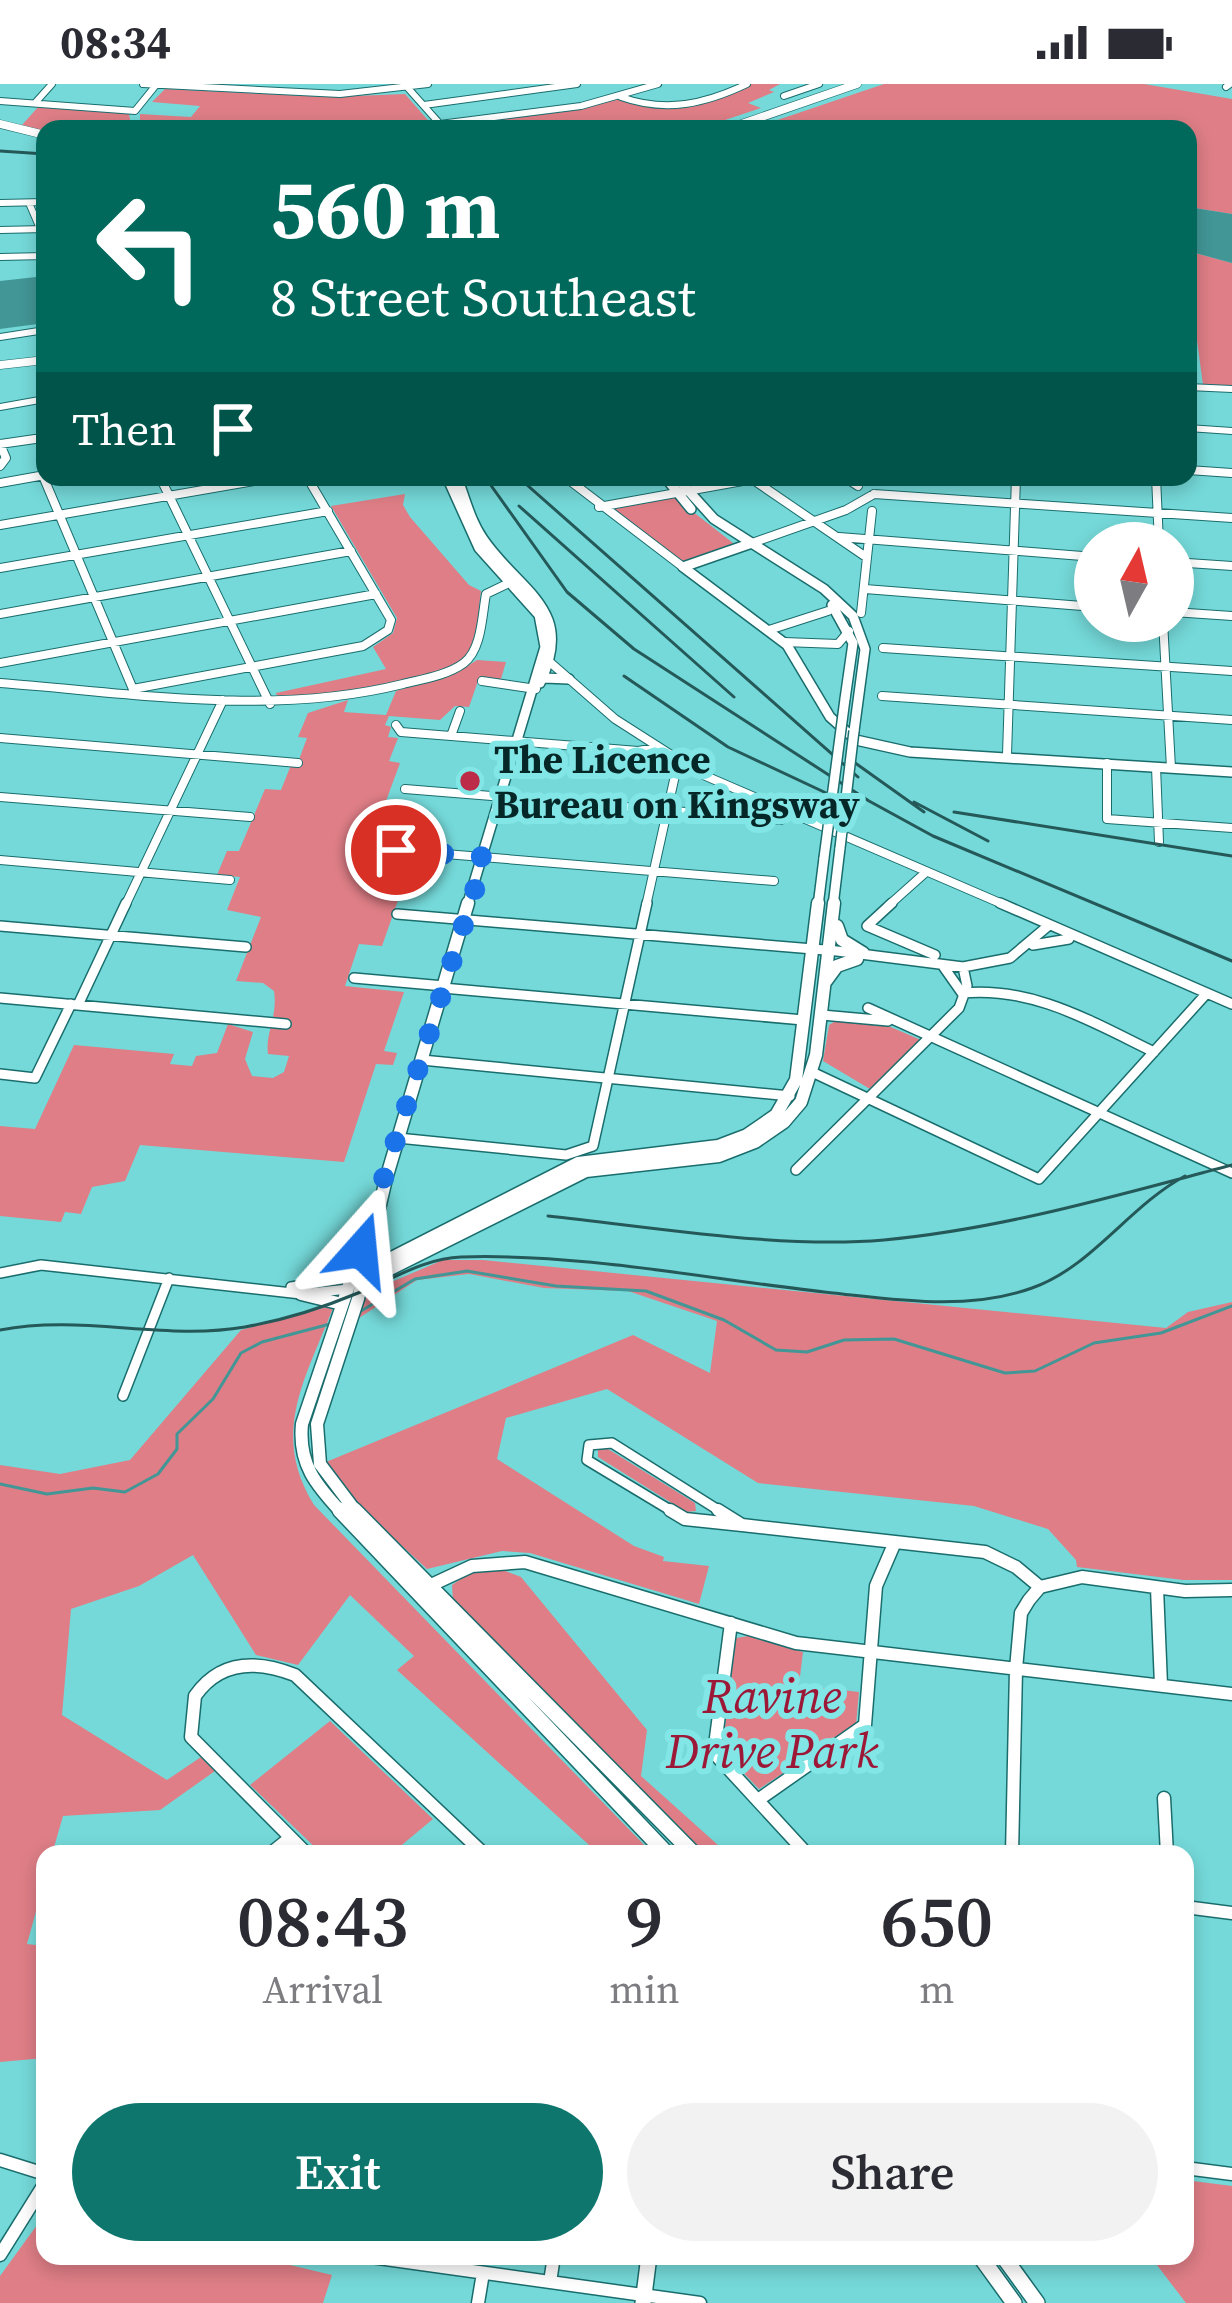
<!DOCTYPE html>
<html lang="en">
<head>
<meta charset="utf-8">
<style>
	:root { --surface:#fff; --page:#f2f2f3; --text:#2b2b33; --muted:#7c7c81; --accent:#0f766e }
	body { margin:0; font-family:"Source Serif 4",serif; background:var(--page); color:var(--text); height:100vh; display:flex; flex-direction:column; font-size:45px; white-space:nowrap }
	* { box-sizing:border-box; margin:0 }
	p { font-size:39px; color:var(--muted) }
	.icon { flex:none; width:66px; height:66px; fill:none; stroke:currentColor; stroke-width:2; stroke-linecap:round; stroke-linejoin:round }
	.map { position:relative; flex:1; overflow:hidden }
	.side { position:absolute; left:36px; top:1761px; width:1158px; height:420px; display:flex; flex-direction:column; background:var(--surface); border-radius:24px; box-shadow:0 6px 18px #0003 }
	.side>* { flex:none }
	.hud { position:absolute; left:36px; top:36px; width:1161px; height:366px; border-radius:24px; box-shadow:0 6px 18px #0003; background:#00695c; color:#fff; overflow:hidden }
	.needle { width:78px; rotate:8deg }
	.tools { position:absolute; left:1074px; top:438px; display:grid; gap:24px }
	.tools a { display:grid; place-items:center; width:120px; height:120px; border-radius:50%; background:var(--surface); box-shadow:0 6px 18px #0003; font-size:60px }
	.pin { position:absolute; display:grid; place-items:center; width:102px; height:102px; color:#fff; margin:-51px; border:6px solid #fff; border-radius:50%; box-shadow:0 3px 12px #0007 }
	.me { position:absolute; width:132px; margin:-66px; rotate:18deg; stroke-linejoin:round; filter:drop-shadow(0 0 9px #0008) }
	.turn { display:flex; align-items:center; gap:42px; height:252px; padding:0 36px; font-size:54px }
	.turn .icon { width:156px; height:156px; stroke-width:2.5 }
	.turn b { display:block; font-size:84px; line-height:102px }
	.then { display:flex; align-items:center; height:114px; padding:0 36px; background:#0003; gap:24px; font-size:45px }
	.eta { display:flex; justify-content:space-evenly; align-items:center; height:204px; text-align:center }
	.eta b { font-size:72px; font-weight:600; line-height:84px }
	.primary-button { display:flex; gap:24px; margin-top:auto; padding:24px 36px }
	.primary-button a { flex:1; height:138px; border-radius:72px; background:var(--accent); color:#fff; font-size:48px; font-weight:600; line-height:138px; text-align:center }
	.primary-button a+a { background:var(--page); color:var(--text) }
	.status { display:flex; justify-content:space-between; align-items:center; height:84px; padding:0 60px; background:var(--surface); direction:ltr }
	.status svg { height:33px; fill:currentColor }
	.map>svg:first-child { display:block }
	.green { fill:#df7e86 }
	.water { fill:#429696 }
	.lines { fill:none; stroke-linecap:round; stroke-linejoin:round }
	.stream { stroke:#429696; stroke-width:3 }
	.minor-far3-casing { stroke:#1a6d6d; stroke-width:8 }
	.minor-far2-casing { stroke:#1a6d6d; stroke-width:10 }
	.minor-far1-casing { stroke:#1a6d6d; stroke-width:12 }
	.minor-casing { stroke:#1a6d6d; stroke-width:15 }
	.major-far3-casing { stroke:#1a6d6d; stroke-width:9 }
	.major-far2-casing { stroke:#1a6d6d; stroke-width:12 }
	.major-far1-casing { stroke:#1a6d6d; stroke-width:15 }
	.major-casing { stroke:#1a6d6d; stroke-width:18 }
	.minor-far3 { stroke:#fff; stroke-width:6 }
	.minor-far2 { stroke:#fff; stroke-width:8 }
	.minor-far1 { stroke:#fff; stroke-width:9 }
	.minor { stroke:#fff; stroke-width:12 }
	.major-far3 { stroke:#fff; stroke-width:8 }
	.major-far2 { stroke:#fff; stroke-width:9 }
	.major-far1 { stroke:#fff; stroke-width:12 }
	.major { stroke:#fff; stroke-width:15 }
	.rail { stroke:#255959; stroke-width:3 }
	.major-bridge-casing { stroke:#1a6d6d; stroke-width:12; stroke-linecap:butt }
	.major-bridge { stroke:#fff; stroke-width:9 }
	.route { stroke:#1a73e8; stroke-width:21; stroke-dasharray:0 37.8 }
	.poi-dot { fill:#bc2b47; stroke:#82e6e6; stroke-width:4.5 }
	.labels { text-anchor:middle; stroke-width:12; stroke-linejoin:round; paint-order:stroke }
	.poi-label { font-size:39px; font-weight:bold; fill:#062727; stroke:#82e6e6; text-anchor:start }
	.near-park-label { font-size:48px; font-style:italic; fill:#9c1836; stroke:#82e6e6 }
</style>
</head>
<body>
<div class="status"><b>08:34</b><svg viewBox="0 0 49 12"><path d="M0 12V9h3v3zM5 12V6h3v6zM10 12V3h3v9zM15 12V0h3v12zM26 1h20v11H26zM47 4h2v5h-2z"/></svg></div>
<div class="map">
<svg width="1232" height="2219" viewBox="0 0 1232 2219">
	<rect width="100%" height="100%" fill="#75d9d9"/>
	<path class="green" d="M751,0H780L769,6L774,8L748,19L761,24L698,45H178L140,39V30L191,33L200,22L152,18L165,5L328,13L405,10L433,42L440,43L623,15C664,34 712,20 751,0Z
		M884,0H1144L1232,15V130L1188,123V45H751Z
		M39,22L129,30L131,40L141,45L45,48L13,40L22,41Z
		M1188,167L1232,179V303L1203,301L1194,234L1188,233L1192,220Z
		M405,410L403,421L410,433L469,501L481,507C478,526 479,556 467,571C444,602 317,611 278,615L276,609L386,585L373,563L393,549L397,534L331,422Z
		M674,413L733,459L731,463L684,480L606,425Z
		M477,576L506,578L501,595L479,594L469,623L455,622L440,636L389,632L385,641L391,643L388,653L398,654L389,677L400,679L379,736L397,738L387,766L394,784L389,800L403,802L382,862L359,860L345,902L404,908L384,967L397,969L393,981L376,980L344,1078L140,1061L125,1097L92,1103L81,1130L65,1128L61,1138L0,1132V1042L35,1045L74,961L174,970L170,980L192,982L196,972L217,969L228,940L253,948L245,975L252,992L273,994L284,988L289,972L268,970C265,949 278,933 274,907L263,899L236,897L261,833L227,826L240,793L217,791L227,767H239L265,705L281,706L291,681H297L307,654L298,653L308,629L348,616L344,628L386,631L396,607L458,588Z
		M837,936L886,941L921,956L870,1005L823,977L829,941Z
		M443,1176H483L1166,1244L1188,1228L1232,1218V1496H1183L1077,1483L1076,1476L1048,1445L974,1422L758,1399L607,1305L506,1334L497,1375L634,1462L664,1473L663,1477L709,1482L699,1520L530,1469L502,1467L427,1485L350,1414L326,1378L633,1251L710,1289L717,1237L628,1207L544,1204L469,1190L417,1196L359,1234L368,1208Z
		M334,1221C307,1293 269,1348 314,1421L653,1770H599L397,1586L414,1572L350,1511L298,1581L256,1571L193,1471L139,1502L71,1525L62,1631L167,1696L201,1673L215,1687L160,1726L63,1732L52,1770H45V1795L27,1860L45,1862V1974L0,1978V1381L60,1390L130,1376L241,1246Z
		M608,1365L695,1419L696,1427L686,1428L598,1373V1366Z
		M500,1485L521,1493L647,1646L641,1692L728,1770H703L453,1516L452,1501L468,1490Z
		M748,1552L803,1568L799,1601L859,1608L856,1641L759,1705L722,1667L736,1554Z
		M330,1637L433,1735L391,1770H322L250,1701Z
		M1185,2096L1232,2102V2219H1186L1150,2172H1185Z
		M45,2130V2172H252L332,2191L323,2219H0V2192Z"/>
	<path class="water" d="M1188,123L1232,130V179L1188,167Z
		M45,192V239L0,245V197Z"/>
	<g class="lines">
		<path class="stream" d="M361,1227L415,1195L467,1187L556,1202L646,1207L724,1236L776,1266L807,1268L844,1256L894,1255L1005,1289L1035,1287L1094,1259L1161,1249L1232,1222
			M0,1400L47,1410L93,1404L125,1408L158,1390L177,1365V1350L213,1315L241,1269L262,1258L330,1240"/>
		<defs>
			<path id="minor-far3" d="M143,0L340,10L428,0
				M407,3L440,40L581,22L658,0
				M1226,3L1230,0
				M784,12L819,0
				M621,13C666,29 705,20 747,0
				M0,17L135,27L156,1
				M35,19L52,0
				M424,21L577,0
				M45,86L41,89L45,91
				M0,119L45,118
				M29,119L45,156
				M0,146L45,145
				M0,173L45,172
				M0,253L45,246
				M1188,303L1232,305
				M0,323L45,315
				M1188,344L1232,347
				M15,358L45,353"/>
			<path id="minor-far2" d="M0,360L35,355
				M0,360L6,374L0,382
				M1188,386L1232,389
				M43,392L135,610
				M160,393L270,620
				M565,393L683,483
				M844,393L858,402
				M1156,393L1159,459
				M752,395L866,473
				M416,397L429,393
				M0,399L45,391
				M874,410L1232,434
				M599,423L765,393
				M0,441L278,393
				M839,453L1095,473
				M752,459L846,426L874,410
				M1173,478L1232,482
				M0,484L328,427
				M865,505L1095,523
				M1173,528L1232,532
				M861,529L872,427
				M0,530L351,467
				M1163,537L1171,684
				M769,546L828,527
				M784,558L838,560L849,547
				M883,564L1232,587
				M544,573L615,635L701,690L1007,822
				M0,579L376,510
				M482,597L536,605
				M0,599C134,609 271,633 403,600C423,595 448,591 464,579C482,565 482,531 486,510L513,497
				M133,605L363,562L388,546L391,536L307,393
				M882,612L1232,636
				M396,641L401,648L638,667L656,664
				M451,652L460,627
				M0,654L298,679
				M1007,671L1016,393
				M1107,679V735L1232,744
				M1156,683L1159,758
				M405,705L747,733
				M0,713L250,733
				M756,734L781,736L788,731
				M396,766L774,797
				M0,776L230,796
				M125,822L223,616
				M646,822L676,687L682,680
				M888,822L925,789"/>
			<path id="minor-far1" d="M892,819L867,842L935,871
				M1000,819L1232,920
				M397,830L837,867L963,883L1010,874L1048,842
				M0,842L246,863
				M1033,861L1069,855
				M943,882L962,909
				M354,894L444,902
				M443,904L803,936
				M962,909C1033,902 1092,938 1154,968
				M0,914L286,940
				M78,921L126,819
				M868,924L1232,1089
				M822,931L888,937
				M422,976L790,1012
				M812,988L1039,1095L1207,909
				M0,990L35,994L71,920
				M398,1054L566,1071L593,1062L647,819
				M796,1086L959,924L967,902L963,883
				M0,1189L41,1181L301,1210L348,1205
				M291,1203L352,1193
				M123,1312L169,1194
				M675,1429L587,1376L589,1361L612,1359L723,1429"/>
			<path id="minor" d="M670,1426L685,1435L742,1441
				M718,1426L742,1441
				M742,1441L985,1468L1016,1483L1040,1503
				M429,1502L472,1482L525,1478L796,1559L1232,1610
				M1157,1504L1161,1601
				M731,1539L714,1669L807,1770
				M1164,1714L1167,1770
				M758,1716L865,1641L876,1502L895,1458
				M270,1770L290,1754
				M307,1770L191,1653L195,1612C220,1576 257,1576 295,1591L484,1770
				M1012,1770L1016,1585L1021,1529L1029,1516L1040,1503L1082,1493L1185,1507L1232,1506
				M1185,1823L1232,1829
				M0,2076L45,2090
				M1185,2084L1232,2090
				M0,2171L45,2099
				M364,2172L700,2219
				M550,2198L554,2172
				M478,2219L483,2189"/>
			<path id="major-far3" d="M0,40L45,51
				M727,45L857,0
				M0,281L45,276"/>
			<path id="major-far2" d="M447,393L479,464L539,531L545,563L467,822
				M457,393C465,414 470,436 483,455C520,509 576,524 540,599
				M665,393L691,425
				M676,393L714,435L824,505L853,532L865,565L854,647
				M683,483L787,561L830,633L856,656L910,668L1232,688
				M683,483L752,459
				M832,521L853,559L845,615
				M544,594L569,595
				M818,822L824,774
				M833,822L840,764"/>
			<path id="major-far1" d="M837,842L842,856L863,869
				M826,897L837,882L857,875
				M364,1188L578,1079L718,1062L747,1051L776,1031L796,996L818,819
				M360,1200L586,1087L719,1072L755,1058L784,1038L801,1018L816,971L834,819
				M301,1210L342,1220
				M342,1429C316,1401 298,1380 302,1340L369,1142
				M357,1429L320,1380L317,1340L358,1215L386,1095L468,819"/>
			<path id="major" d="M340,1426L667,1770
				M354,1426L694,1770
				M980,2172L1014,2219
				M1003,2172L1037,2219
				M643,2219L649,2172"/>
		</defs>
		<use href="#minor-far3" class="minor-far3-casing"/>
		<use href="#minor-far2" class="minor-far2-casing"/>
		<use href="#minor-far1" class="minor-far1-casing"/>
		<use href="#minor" class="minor-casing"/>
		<use href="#major-far3" class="major-far3-casing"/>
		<use href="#major-far2" class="major-far2-casing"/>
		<use href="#major-far1" class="major-far1-casing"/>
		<use href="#major" class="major-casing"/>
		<use href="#minor-far3" class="minor-far3"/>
		<use href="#minor-far2" class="minor-far2"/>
		<use href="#minor-far1" class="minor-far1"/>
		<use href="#minor" class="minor"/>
		<use href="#major-far3" class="major-far3"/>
		<use href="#major-far2" class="major-far2"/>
		<use href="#major-far1" class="major-far1"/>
		<use href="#major" class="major"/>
		<path class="rail" d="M0,67L45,70
			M485,393L567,508L634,565L869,717L933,752L1232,877
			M518,393L858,693
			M519,422L734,613
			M624,592L728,663L856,723
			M851,676L924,728
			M914,718L988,757
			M954,728L1232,772
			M548,1132C654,1143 779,1165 884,1156C1002,1145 1118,1111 1232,1081
			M0,1246C82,1230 163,1257 245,1243C284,1236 322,1224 358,1209C391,1196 425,1174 461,1173C582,1169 713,1196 833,1209C898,1216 968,1227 1032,1204C1092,1183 1129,1122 1185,1092"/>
		<defs>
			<path id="major-bridge" d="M840,764L854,647
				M824,774L845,615"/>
		</defs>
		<use href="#major-bridge" class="major-bridge-casing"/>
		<use href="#major-bridge" class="major-bridge"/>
	</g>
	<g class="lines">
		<path class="route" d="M361,1166L485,773L396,766"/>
	</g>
	<circle class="poi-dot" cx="470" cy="697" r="12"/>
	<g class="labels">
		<g class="poi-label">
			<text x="494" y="689">The Licence<tspan x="494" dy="45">Bureau on Kingsway</tspan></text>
		</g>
		<g class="near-park-label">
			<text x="772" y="1629">Ravine<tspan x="772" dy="55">Drive Park</tspan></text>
		</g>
	</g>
</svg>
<div class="tools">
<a><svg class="needle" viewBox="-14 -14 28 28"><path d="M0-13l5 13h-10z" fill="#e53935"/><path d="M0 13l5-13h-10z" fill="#7c7c81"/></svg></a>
</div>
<div class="pin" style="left:396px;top:766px;background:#d93025"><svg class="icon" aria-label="arrive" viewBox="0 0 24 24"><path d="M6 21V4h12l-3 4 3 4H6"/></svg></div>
<svg class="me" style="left:361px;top:1166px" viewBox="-20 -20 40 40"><path d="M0-17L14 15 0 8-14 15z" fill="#1a73e8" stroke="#fff" stroke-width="4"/></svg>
<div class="hud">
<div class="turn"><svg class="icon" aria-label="left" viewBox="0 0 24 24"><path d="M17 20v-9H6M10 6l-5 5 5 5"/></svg><div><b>560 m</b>8 Street Southeast</div></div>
<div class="then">Then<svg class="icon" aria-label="arrive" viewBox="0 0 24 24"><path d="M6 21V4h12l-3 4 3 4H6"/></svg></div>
</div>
<section class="side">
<div class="eta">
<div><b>08:43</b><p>Arrival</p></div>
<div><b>9</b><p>min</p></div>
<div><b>650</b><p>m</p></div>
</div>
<div class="primary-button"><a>Exit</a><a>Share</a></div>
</section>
</div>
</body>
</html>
